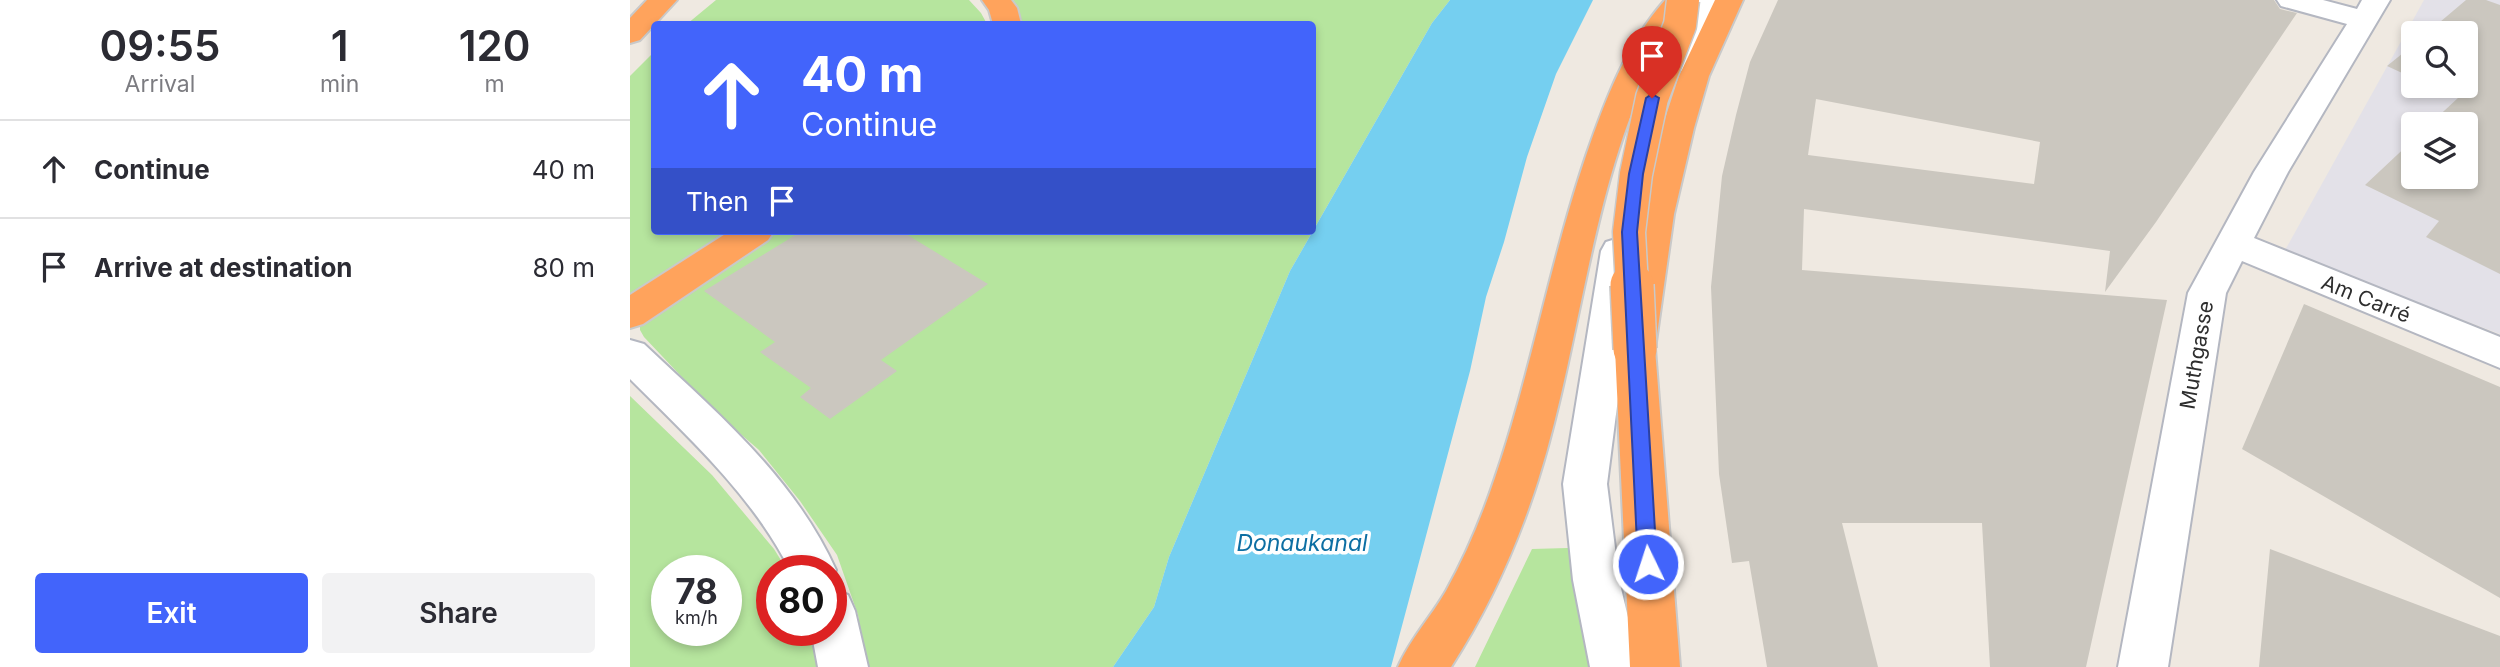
<!DOCTYPE html>
<html lang="en">
<head>
<meta charset="utf-8">
<style>
	:root { --surface:#fff; --page:#f2f2f3; --text:#2b2b33; --muted:#7c7c81; --line:#e1e1e2; --accent:#4264fb }
	body { margin:0; font-family:Inter,sans-serif; background:var(--page); color:var(--text); height:100vh; display:flex; flex-direction:column; font-size:26px; white-space:nowrap }
	* { box-sizing:border-box; margin:0 }
	p { font-size:23px; color:var(--muted) }
	.icon { flex:none; width:38px; height:38px; fill:none; stroke:currentColor; stroke-width:2; stroke-linecap:round; stroke-linejoin:round }
	.map { position:relative; flex:1; overflow:hidden }
	.panel { display:flex; flex-direction:column; background:var(--surface); width:630px }
	.panel>* { flex:none }
	.guide { position:absolute; left:21px; top:21px; width:665px; height:214px; border-radius:7px; box-shadow:0 4px 10px #0003; background:#4264fb; color:#fff; overflow:hidden }
	.tools { position:absolute; left:1771px; top:21px; display:grid; gap:14px }
	.tools a { display:grid; place-items:center; width:77px; height:77px; border-radius:7px; background:var(--surface); box-shadow:0 4px 10px #0003; font-size:35px }
	.speed { position:absolute; left:21px; top:555px; display:flex; gap:14px; font-size:35px; font-weight:700; text-align:center }
	.speed>* { display:grid; place-content:center; width:91px; height:91px; border-radius:50%; background:var(--surface); box-shadow:0 4px 10px #0003; line-height:1 }
	.speed small { font-size:18px; font-weight:400 }
	.speed .limit { border:10px solid #d22; background:#fff; color:#111 }
	.pin { position:absolute; display:grid; place-items:center; width:60px; height:60px; color:#fff; margin:-72px -30px; border-radius:50% 50% 50% 0; rotate:-45deg; box-shadow:0 0 7px #0007 }
	.pin .icon { rotate:45deg }
	.me { position:absolute; width:77px; margin:-38px; rotate:356deg; stroke-linejoin:round; filter:drop-shadow(0 0 5px #0008) }
	.turn { display:flex; align-items:center; gap:24px; height:147px; padding:0 35px; font-size:32px }
	.turn .icon { width:91px; height:91px; stroke-width:2.5 }
	.turn b { display:block; font-size:49px; line-height:60px }
	.then { display:flex; align-items:center; height:66px; padding:0 35px; background:#0003; gap:14px; font-size:26px }
	.eta { display:flex; justify-content:space-evenly; align-items:center; height:119px; text-align:center }
	.eta b { font-size:42px; font-weight:600; line-height:49px }
	.button { display:flex; gap:14px; margin-top:auto; padding:14px 35px }
	.button a { flex:1; height:80px; border-radius:7px; background:var(--accent); color:#fff; font-size:28px; font-weight:600; line-height:80px; text-align:center }
	.button a+a { background:var(--page); color:var(--text) }
	ul { padding:0; list-style:none }
	li { display:flex; align-items:center; gap:21px; height:98px; padding:0 35px; border-top:2px solid var(--line) }
	li div { flex:1 }
	li b { display:block; font-size:26px }
	li em { font-style:normal }
	main { display:flex; flex:1; min-height:0 }
	.map>svg:first-child { display:block }
	.industrial { fill:#e3e1e8; fill-rule:evenodd }
	.green { fill:#b6e59e; fill-rule:evenodd }
	.water { fill:#75cff0 }
	.building { fill:#cbc7bf; fill-rule:evenodd }
	.lines { fill:none; stroke-linecap:round; stroke-linejoin:round }
	.minor-casing { stroke:#b4b7c1; stroke-width:4 }
	.highway-casing { stroke:#c9c9c9; stroke-width:4 }
	.minor { fill:#fff; fill-rule:evenodd }
	.highway { fill:#ffa35c; fill-rule:evenodd }
	.highway-bridge-far1-casing { stroke:#c9c9c9; stroke-width:35; stroke-linecap:butt }
	.highway-bridge-casing { stroke:#c9c9c9; stroke-width:46; stroke-linecap:butt }
	.highway-bridge-far1 { stroke:#ffa35c; stroke-width:32 }
	.highway-bridge { stroke:#ffa35c; stroke-width:43 }
	.route { fill:#4264fb; stroke:#2b41a3; stroke-width:2 }
	.labels { text-anchor:middle; stroke-width:7; stroke-linejoin:round; paint-order:stroke }
	.street-label { font-size:21px; fill:#2e2e2e; stroke:#fff }
	.water-label { font-size:23px; font-style:italic; fill:#0d6fa3; stroke:#fff }
</style>
</head>
<body>
<main>
<section class="panel">
<div class="eta">
<div><b>09:55</b><p>Arrival</p></div>
<div><b>1</b><p>min</p></div>
<div><b>120</b><p>m</p></div>
</div>
<ul>
<li><svg class="icon" aria-label="ahead" viewBox="0 0 24 24"><path d="M12 20V5M6 11l6-6 6 6"/></svg><div><b>Continue</b></div><em>40 m</em></li>
<li><svg class="icon" aria-label="arrive" viewBox="0 0 24 24"><path d="M6 21V4h12l-3 4 3 4H6"/></svg><div><b>Arrive at destination</b></div><em>80 m</em></li>
</ul>
<div class="button"><a>Exit</a><a>Share</a></div>
</section>
<div class="map">
<svg width="1870" height="667" viewBox="0 0 1870 667">
	<rect width="100%" height="100%" fill="#efe9e1"/>
	<path class="industrial" d="M1794,0H1870V334L1654,252ZM1783,33H1836V86H1783ZM1783,124H1836V177H1783Z"/>
	<path class="green" d="M86,0H339L351,13L357,24H57Z
		M383,0H820L802,23L660,271L539,557L524,607L483,667H236L228,615L207,555L170,501L129,450L83,410L14,337L10,330V322L144,231H682V24H390L389,8Z
		M24,52V231H106L0,302V76Z
		M0,396L82,475L144,549L157,570H142V630H181L188,667H0ZM37,570H96V630H37Z
		M972,547L975,667H845L902,549Z"/>
	<path class="water" d="M820,0H963L926,74L897,157L874,242L856,297L840,371L761,667H483L524,607L539,557L660,271L802,23Z"/>
	<path class="building" d="M1148,0H1644L1650,9L1667,13L1526,222L1475,292L1480,251L1174,209L1172,270L1537,300L1456,667H1360L1352,523H1212L1248,667H1137L1119,561L1102,563L1089,474L1081,287L1092,176L1106,115L1120,62ZM1186,99L1410,142L1404,184L1178,155Z
		M1836,0H1856L1870,5V274L1796,237L1809,221L1735,185L1783,140V177H1836V124H1800L1829,97L1802,86H1836V33H1797Z
		M1783,45V78L1757,66Z
		M172,231H271L358,284L251,360L267,371L200,419L170,397L181,388L130,352L145,342L74,291Z
		M1674,304L1870,387V598L1612,449Z
		M1640,549L1870,636V667H1629Z"/>
	<g class="lines">
		<defs>
			<path id="minor" d="M1060,0H1088L1057,69L1047,72L1037,69L1032,63Z
				M1647,0H1693L1727,9L1732,0H1760L1658,172L1624,238L1870,337V368L1612,261L1596,293L1538,667H1488L1558,293L1624,172L1717,24L1651,6Z
				M989,238L1002,242L1007,251L977,484L989,580L1010,667H960L943,580L933,484L971,251L976,242Z
				M0,340L14,344C87,413 164,477 206,570L201,581V570H160C122,495 59,438 0,379Z
				M201,589L218,595L225,611L238,667H188L181,630H201Z"/>
			<path id="highway" d="M17,0H47L10,40L0,43V18Z
				M352,0H381L387,8L391,24H363L359,10Z
				M1035,0H1064C1053,16 1040,30 1031,48C960,181 953,338 908,480C887,546 859,608 821,667H768C780,639 801,617 816,591C836,555 852,517 865,478C901,373 920,262 956,156C975,101 996,44 1035,0Z
				M1085,0H1113L1079,76L1064,128L1044,214L1025,349L1050,667H1000L985,349L1010,214L1032,128L1049,76Z
				M100,231H144L138,240L13,324L0,328V295Z"/>
		</defs>
		<use href="#minor" class="minor-casing"/>
		<use href="#highway" class="highway-casing"/>
		<use href="#minor" class="minor"/>
		<use href="#highway" class="highway"/>
		<defs>
			<path id="highway-bridge-far1" d="M1002,286L999,232L1006,174L1022,98L1050,25L1053,0"/>
			<path id="highway-bridge" d="M1002,285L1005,349"/>
		</defs>
		<use href="#highway-bridge-far1" class="highway-bridge-far1-casing"/>
		<use href="#highway-bridge" class="highway-bridge-casing"/>
		<use href="#highway-bridge-far1" class="highway-bridge-far1"/>
		<use href="#highway-bridge" class="highway-bridge"/>
	</g>
	<path class="route" d="M1022,94L1029,98L1013,174L1007,232L1027,564L1024,570L1018,572L1011,570L1008,564L992,232L999,174L1016,98Z"/>
	<g class="labels">
		<g class="street-label">
			<text transform="translate(1736 299) rotate(22)" y="7">Am Carré</text>
			<text transform="translate(1567 355) rotate(-80)" y="7">Muthgasse</text>
		</g>
		<g class="water-label">
			<text x="672" y="551">Donaukanal</text>
		</g>
	</g>
</svg>
<div class="tools">
<a><svg class="icon" aria-label="search" viewBox="0 0 24 24"><circle cx="10" cy="10" r="6"/><path d="M15 15l6 6"/></svg></a>
<a><svg class="icon" aria-label="layers" viewBox="0 0 24 24"><path d="M12 4l9 5-9 5-9-5zM3 14l9 5 9-5"/></svg></a>
</div>
<div class="speed"><div>78<small>km/h</small></div><div class="limit">80</div></div>
<div class="pin" style="left:1022px;top:98px;background:#d93025"><svg class="icon" aria-label="arrive" viewBox="0 0 24 24"><path d="M6 21V4h12l-3 4 3 4H6"/></svg></div>
<svg class="me" style="left:1018px;top:564px" viewBox="-20 -20 40 40"><circle r="17" fill="#4264fb" stroke="#fff" stroke-width="3"/><path d="M0-11L8 9 0 5-8 9z" fill="#fff"/></svg>
<div class="guide">
<div class="turn"><svg class="icon" aria-label="ahead" viewBox="0 0 24 24"><path d="M12 20V5M6 11l6-6 6 6"/></svg><div><b>40 m</b>Continue</div></div>
<div class="then">Then<svg class="icon" aria-label="arrive" viewBox="0 0 24 24"><path d="M6 21V4h12l-3 4 3 4H6"/></svg></div>
</div>
</div>
</main>
</body>
</html>
